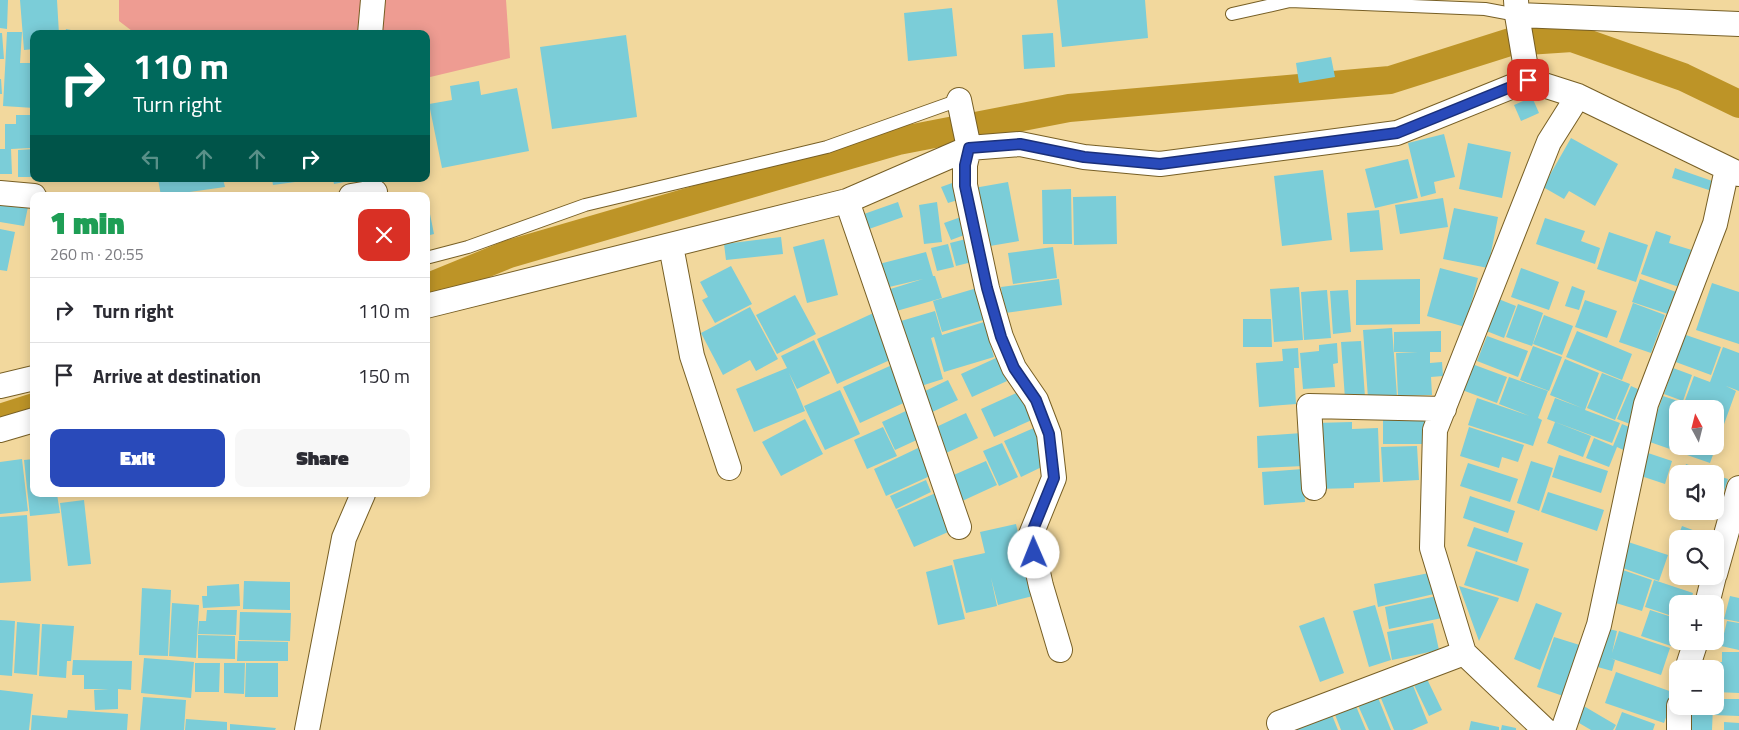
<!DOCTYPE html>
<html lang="en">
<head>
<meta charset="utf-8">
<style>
	:root { --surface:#fff; --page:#f7f7f7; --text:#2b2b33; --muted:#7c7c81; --line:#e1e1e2; --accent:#294aba }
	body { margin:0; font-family:"Titillium Web",sans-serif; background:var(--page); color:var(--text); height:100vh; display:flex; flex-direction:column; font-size:19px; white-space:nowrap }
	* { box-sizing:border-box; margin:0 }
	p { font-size:16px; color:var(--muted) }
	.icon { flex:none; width:28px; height:28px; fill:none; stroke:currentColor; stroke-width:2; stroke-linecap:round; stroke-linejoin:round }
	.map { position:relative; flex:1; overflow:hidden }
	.panel { position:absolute; left:30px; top:192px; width:400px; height:305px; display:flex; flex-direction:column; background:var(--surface); border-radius:10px; box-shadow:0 2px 12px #0003 }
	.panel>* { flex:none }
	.top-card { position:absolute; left:30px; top:30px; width:400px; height:152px; border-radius:10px; box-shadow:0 2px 12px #0003; background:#00695c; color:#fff; overflow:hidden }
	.needle { width:32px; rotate:353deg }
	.fabs { position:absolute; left:1669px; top:400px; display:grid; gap:10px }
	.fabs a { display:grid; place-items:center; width:55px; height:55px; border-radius:10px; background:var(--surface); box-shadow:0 2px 12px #0003; font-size:25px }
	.pin { position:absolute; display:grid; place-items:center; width:42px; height:42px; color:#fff; margin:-21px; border-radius:10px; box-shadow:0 2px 8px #0006 }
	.me { position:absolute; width:55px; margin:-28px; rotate:359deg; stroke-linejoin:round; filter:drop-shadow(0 0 4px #0008) }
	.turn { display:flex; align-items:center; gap:18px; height:105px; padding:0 20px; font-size:22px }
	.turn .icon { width:65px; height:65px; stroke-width:2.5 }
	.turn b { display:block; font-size:35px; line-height:42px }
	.lanes { display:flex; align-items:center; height:48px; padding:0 20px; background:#0003; justify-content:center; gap:25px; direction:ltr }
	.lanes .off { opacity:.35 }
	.round { display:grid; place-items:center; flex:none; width:52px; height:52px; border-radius:10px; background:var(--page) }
	.head { display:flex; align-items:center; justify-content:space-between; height:85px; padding:0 20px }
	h1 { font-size:30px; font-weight:800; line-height:38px; color:#1e9e55 }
	.button { display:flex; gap:10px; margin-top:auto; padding:10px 20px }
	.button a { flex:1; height:58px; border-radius:10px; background:var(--accent); color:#fff; font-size:20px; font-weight:800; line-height:58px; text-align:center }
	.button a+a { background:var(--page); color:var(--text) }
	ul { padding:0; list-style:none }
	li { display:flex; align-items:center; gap:15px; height:65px; padding:0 20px; border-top:1px solid var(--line) }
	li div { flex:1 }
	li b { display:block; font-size:19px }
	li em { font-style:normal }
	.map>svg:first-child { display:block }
	.green { fill:#ee9c92 }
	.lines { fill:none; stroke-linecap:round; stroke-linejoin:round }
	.canal { stroke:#bd9427; stroke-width:28 }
	.building { fill:#7bcdd8; fill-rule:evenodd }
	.service-casing { stroke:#775f25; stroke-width:14 }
	.minor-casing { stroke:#775f25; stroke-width:26 }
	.service { stroke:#fff; stroke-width:12 }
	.minor { stroke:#fff; stroke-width:24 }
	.route-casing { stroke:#1b3079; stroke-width:12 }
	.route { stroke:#294aba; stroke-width:9 }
</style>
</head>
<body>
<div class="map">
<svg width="1739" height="730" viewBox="0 0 1739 730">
	<rect width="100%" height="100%" fill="#f2d89d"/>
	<path class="green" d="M119,0H506L510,58L426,78V34H136L119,21Z"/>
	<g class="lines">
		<path class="canal" d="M426,288L509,254L898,141L1069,108L1390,80L1510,42L1572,38L1683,77L1739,104
			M0,418L34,407"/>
	</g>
	<path class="building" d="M0,0H8L7,29L0,28Z
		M20,0H57L59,34H34V49L24,50Z
		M1057,0H1145L1148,38L1062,47Z
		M952,8L957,56L908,61L904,13Z
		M66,29L86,33V34H65Z
		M7,32H22L20,63H34V108L3,106Z
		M0,33H2L4,59H0Z
		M1053,33L1055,67L1024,69L1022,35Z
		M626,35L637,117L552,129L540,47Z
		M1331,57L1335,77L1299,83L1296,63Z
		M0,79H1L2,94H0Z
		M479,81L481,95L517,88L529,151L442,168L429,104L452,100L450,86Z
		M1532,97L1539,113L1521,121L1514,105Z
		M16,115H34L31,148L11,149L12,174H0V149H5V124H16Z
		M1444,134L1455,177L1434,182L1436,193L1421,197L1408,143Z
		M1571,138L1618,164L1595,206L1569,191L1564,199L1543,187Z
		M1468,143L1511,152L1502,198L1459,189Z
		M34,149V177H18V150Z
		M1408,159L1418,198L1375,208L1365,169Z
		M1675,168L1718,183L1715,192L1672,178Z
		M1323,170L1332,240L1282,246L1274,176Z
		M158,179H223L225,187L161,196Z
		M272,179H295V182L273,185Z
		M333,179H354V180L334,184Z
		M955,182L961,199L948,203L941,187Z
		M1008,182L1019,241L984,247L974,188Z
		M1071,189L1072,244H1043L1042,190Z
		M1116,196L1117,244L1074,245L1073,197Z
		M1443,198L1448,227L1400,234L1395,205Z
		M0,202L28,207L24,226L0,222Z
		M898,202L903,217L869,229L864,214Z
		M937,202L942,242L924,244L919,205Z
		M1454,208L1498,217L1488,268L1443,259Z
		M429,209L434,234L426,236V210Z
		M1379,210L1383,250L1350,252L1347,213Z
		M961,217L967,234L951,240L944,223Z
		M1545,218L1585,231L1581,241L1600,248L1595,264L1536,244Z
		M0,229L15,232L7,271L0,270Z
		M1656,231L1671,236L1669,243L1695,251L1682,288L1641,274Z
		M1609,232L1648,245L1636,282L1597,269Z
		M781,237L783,254L726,260L724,244Z
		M970,238L976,261L956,266L950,243Z
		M824,239L838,295L807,303L793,247Z
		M948,244L954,267L937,271L931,248Z
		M1053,247L1057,278L1013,284L1008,253Z
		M926,252L933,276H935L942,298L893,312L887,290L923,279L885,288L879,264Z
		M731,266L752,304L715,323L702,300L708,297L700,282Z
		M1440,268L1478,278L1465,327L1427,316Z
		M1521,268L1559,282L1549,310L1511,297Z
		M1059,279L1062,305L1005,313L1001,287Z
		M1420,279V324L1356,325V280Z
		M1640,279L1679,293L1671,315L1632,302Z
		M1712,283L1739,292V344L1696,330Z
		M1572,286L1585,291L1579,310L1565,306Z
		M1299,287L1303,340L1274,342L1270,289Z
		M977,288L987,319L942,332L933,301Z
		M1327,290L1331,338L1304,340L1301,292Z
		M1348,290L1351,332L1333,334L1330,291Z
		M795,295L816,334L777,354L756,315Z
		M1496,298L1516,306L1504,338L1484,330Z
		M1585,300L1617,311L1607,338L1575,327Z
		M1633,303L1665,315L1651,353L1619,342Z
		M1518,304L1543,313L1532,346L1506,337Z
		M750,307L778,359L756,371L750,360L723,375L701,333Z
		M880,310L901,355L837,384L817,339Z
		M935,311L942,335L984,322L994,357L944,372L934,337L931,338L943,379L921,386L901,321Z
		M1544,315L1573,326L1562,355L1533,344Z
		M1243,319H1271L1272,347H1243Z
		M1392,328L1397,396L1368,398L1363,330Z
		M1441,331V352H1430V363L1442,362L1443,376L1431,377L1432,395L1398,396L1396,353L1418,352H1394V332Z
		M1577,331L1632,354L1622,380L1566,357Z
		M1683,334L1721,347L1711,375L1673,361Z
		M1487,336L1528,351L1518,377L1477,361Z
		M814,340L830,373L797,389L789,373L805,411L754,432L736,389L787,368L781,356Z
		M1361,341L1365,397L1345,399L1341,342Z
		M1337,343L1338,363L1333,364L1335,387L1303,389L1300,353L1319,351V345Z
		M1533,346L1562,357L1549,391L1520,380Z
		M1723,347L1739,353V391L1726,386L1736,391L1710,463L1647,441L1663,396L1684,403L1694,376L1710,382ZM1678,409H1715V446H1678Z
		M1298,348L1299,368H1294L1296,404L1259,407L1256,363L1283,361L1282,349Z
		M996,358L1007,381L972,397L961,374Z
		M1565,359L1599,373L1585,410L1620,423L1612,443L1547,419L1555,398L1582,408L1550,395Z
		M1464,361L1507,377L1497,403L1454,387Z
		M892,365L908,401L860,423L843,387Z
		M1673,368L1692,375L1683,401L1664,394Z
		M1602,373L1630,384L1615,420L1587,408Z
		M1509,377L1548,391L1538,418L1542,420L1533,446L1468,425L1477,398L1530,416L1499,404Z
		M948,380L958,400L928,414L919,394Z
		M1631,386L1649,394L1635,426L1617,419Z
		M840,390L860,434L825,450L804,406Z
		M1021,391L1034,419L994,437L981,409Z
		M908,410L921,438L895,450L882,422Z
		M1383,410L1428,411V444H1383Z
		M966,413L978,438L944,454L932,429Z
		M805,419L823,454L781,476L762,442Z
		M1352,422V429L1378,428L1380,482L1354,483V488L1317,489L1315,423Z
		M1555,422L1591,436L1583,457L1547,443Z
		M1622,424L1639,431L1630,453L1617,447L1609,467L1586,458L1594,438L1613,446Z
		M883,427L897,456L867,469L854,440Z
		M1036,427L1052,462L1021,477L1004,441Z
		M1469,427L1524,445L1518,462L1502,457L1499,468L1460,456Z
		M1302,433L1304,466L1258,468L1257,436Z
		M1002,443L1018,477L999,486L983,451Z
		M1417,446L1419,480L1383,482L1381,447Z
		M918,448L930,476L886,496L874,469Z
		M1648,453L1672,461L1665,484L1641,476Z
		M1559,455L1608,471L1601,493L1552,477Z
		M22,459L28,511L0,514V462Z
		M34,459V494H57L60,513L30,516L24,460Z
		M986,461L997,485L960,502L949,477Z
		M1531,461L1553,468L1539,511L1517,503Z
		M1468,463L1518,479L1510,502L1460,486Z
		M1686,464L1712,473L1711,474H1683Z
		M1303,469L1305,502L1264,505L1262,472Z
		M1715,475L1728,479L1718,509L1715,508Z
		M926,480L931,492L896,509L890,496Z
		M938,492L955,529L914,547L897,510Z
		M1548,492L1604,510L1597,531L1541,512Z
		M1470,496L1515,511L1508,533L1463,518Z
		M84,500L91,564L68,566L60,503Z
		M27,515L31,581L0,583V517Z
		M1016,524L1033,596L998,605L991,578L997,606L966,613L953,560L985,553L980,532Z
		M1682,526L1722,541L1678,539V555L1672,553Z
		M1474,527L1523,543L1517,562L1467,546Z
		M1622,540L1668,555L1659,581L1614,565Z
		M1476,551L1529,569L1518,602L1464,585Z
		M952,565L965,619L938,625L926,572Z
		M1617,568L1652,580L1642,611L1606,600Z
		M1429,573L1434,594L1378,607L1374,584Z
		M1654,580L1693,593L1690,604H1678V618L1645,607Z
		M244,581L290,582V610L243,609Z
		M239,584L240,606L203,608L202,596H207V586Z
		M1459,586L1499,598L1479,641Z
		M142,588L171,590L168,656L139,655Z
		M1437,596L1442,618L1389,629L1385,607Z
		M1730,596L1739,598V622L1724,619Z
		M172,603L199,605L196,658L169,656Z
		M1536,603L1562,613L1540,670L1514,659Z
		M1375,605L1391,660L1369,667L1353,611Z
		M207,610H237L236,635L198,634L199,621H206Z
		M1650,610L1678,619V627L1671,646L1641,636Z
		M240,612L291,613L290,641L239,640Z
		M1324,617L1344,673L1320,682L1299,626Z
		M0,620L15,621L12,676L0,675Z
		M1727,621L1739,623V650L1721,646Z
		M17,622L40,624L37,675L14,673Z
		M1433,623L1439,650L1392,660L1387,632Z
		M42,624L74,626L71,661H67L66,678L39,676Z
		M1605,628L1617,631L1612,653L1619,631L1670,648L1661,675L1610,658L1615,660L1612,671L1594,666Z
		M198,635L235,636V659L198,658Z
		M1554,637L1586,647L1569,698L1537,687Z
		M238,641L288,642V661H237Z
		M1722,652H1739V693L1715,692V669H1699V662H1722Z
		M144,658L194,662L191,698L141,693Z
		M73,660L132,661L131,690L118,689V709L95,710L94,690L109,689H84V675H72Z
		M195,663H220L219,692H195Z
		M224,663H245L244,694L224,693Z
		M246,663H278V697H245Z
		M1616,672L1675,693L1664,723L1605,703Z
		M1410,678L1428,723L1412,730H1394L1378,691Z
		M1427,679L1442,710L1429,716L1414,685Z
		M0,690L33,694L29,730H0Z
		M1377,695L1391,730H1369L1357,703Z
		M143,697L186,700L184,730H140Z
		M1353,699L1366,730H1341L1332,707Z
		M1715,699H1739V716L1713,715Z
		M1582,705L1616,725L1613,730H1591L1574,720Z
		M1685,706H1713L1712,730H1684Z
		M68,710L128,714L127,730H66V723V730H31L32,715L67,718Z
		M1330,710L1338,730H1280Z
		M1622,712L1655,724L1653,730H1615Z
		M186,719L227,722V730H185Z
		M1471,721L1499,727V730H1469Z
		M1724,722L1739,723V730H1724Z
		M230,724L276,728L275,730H230Z
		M1502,725L1516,728V730H1501Z"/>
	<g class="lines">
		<defs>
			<path id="service" d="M1232,14L1290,1L1485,9L1517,15
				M426,258L468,247L585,205L827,147L959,100"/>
			<path id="minor" d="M1516,0L1517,15L1739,24
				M1517,15L1528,80
				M370,34L373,0
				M959,100L969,148L965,165V185L987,288L1001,337L1014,368L1036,400L1049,434L1054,478L1030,537L1041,586L1060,650
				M0,193L34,196
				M351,196L375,192
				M847,201L959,527
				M671,246L692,356L729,468
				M426,306L847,201L969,148L1020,144L1084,157L1160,164L1397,133L1528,80L1578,96L1739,174
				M0,386L34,378
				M0,430L34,420
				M1314,488L1309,406L1444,409
				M1715,574L1739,488
				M1707,604L1714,576
				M1687,669L1696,641
				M1279,723L1464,653
				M307,730L344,538L363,494
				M1545,730L1464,653L1432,548L1435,430L1549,142L1578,96
				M1563,730L1599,625L1646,404L1715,224L1727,169
				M1679,730V706"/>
		</defs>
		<use href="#service" class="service-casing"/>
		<use href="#minor" class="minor-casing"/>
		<use href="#service" class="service"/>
		<use href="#minor" class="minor"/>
	</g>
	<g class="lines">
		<defs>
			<path id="route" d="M1034,553L1030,537L1054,478L1049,434L1036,400L1014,368L1001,337L987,288L965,186V165L969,148L1020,144L1084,157L1160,164L1397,133L1528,80"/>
		</defs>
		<use href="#route" class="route-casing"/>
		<use href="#route" class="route"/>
	</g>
</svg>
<div class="fabs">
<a><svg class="needle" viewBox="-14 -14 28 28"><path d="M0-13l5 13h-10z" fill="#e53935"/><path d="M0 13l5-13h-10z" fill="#7c7c81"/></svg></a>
<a><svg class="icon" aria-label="sound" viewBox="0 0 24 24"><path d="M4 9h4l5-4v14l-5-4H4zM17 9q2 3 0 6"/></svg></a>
<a><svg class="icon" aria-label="search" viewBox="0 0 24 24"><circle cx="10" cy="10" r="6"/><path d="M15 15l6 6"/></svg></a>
<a>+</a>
<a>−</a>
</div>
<div class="pin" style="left:1528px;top:80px;background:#d93025"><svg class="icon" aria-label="arrive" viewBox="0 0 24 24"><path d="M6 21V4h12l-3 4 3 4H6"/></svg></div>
<svg class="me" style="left:1034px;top:553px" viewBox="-20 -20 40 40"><circle r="19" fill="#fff"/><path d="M0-13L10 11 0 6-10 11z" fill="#294aba"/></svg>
<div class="top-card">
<div class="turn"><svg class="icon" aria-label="right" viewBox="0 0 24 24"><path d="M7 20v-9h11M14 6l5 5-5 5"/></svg><div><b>110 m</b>Turn right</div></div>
<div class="lanes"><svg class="icon off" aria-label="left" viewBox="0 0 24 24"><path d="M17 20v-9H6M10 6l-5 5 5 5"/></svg><svg class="icon off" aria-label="ahead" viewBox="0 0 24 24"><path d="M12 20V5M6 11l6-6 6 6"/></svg><svg class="icon off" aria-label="ahead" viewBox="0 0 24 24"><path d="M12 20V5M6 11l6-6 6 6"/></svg><svg class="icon" aria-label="right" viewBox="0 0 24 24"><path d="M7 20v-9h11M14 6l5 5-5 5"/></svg></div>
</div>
<section class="panel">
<div class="head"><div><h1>1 min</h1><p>260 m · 20:55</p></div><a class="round" style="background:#d93025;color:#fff"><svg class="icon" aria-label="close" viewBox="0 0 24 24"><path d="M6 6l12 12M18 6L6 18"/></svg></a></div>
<ul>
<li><svg class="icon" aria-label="right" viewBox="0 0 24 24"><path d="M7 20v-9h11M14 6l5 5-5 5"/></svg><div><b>Turn right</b></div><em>110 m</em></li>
<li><svg class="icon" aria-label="arrive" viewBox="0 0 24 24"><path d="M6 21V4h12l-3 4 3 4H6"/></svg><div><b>Arrive at destination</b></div><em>150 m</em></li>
</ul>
<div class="button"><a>Exit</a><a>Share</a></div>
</section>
</div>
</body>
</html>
